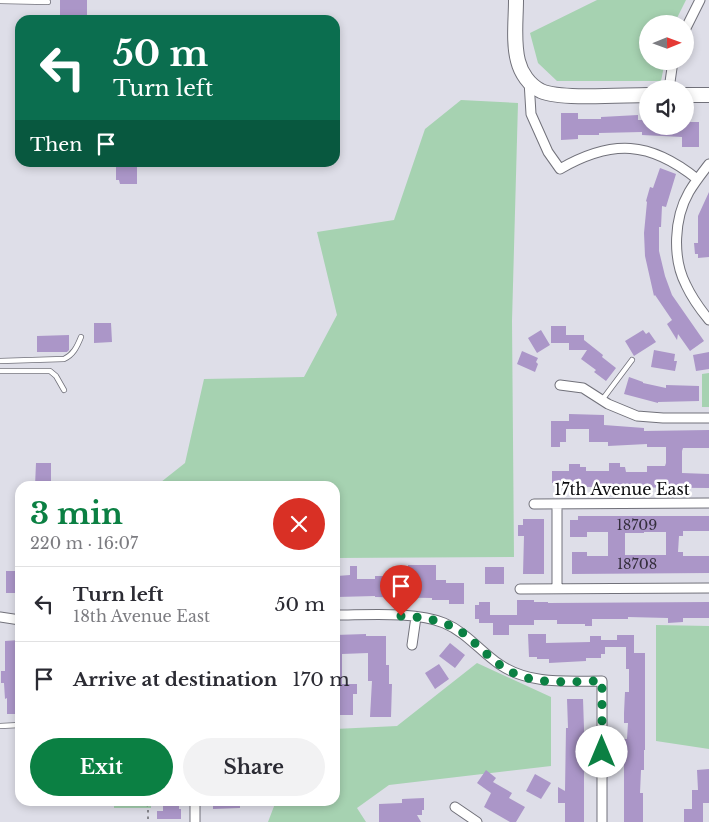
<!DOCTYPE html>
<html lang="en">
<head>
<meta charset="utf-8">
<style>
	:root { --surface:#fff; --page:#f2f2f3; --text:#2b2b33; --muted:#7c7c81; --line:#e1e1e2; --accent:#0b8043 }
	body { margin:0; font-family:"Libre Baskerville",serif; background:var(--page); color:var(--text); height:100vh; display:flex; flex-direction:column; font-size:19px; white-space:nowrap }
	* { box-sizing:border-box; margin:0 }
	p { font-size:16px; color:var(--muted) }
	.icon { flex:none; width:28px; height:28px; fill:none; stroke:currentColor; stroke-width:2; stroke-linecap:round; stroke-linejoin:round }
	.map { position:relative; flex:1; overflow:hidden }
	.side { position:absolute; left:15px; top:481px; width:325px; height:325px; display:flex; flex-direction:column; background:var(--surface); border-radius:15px; box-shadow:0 2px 8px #0003 }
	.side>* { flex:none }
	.top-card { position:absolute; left:15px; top:15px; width:325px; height:152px; border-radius:15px; box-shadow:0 2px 8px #0003; background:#0b6e4f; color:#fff; overflow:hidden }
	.needle { width:32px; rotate:89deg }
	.controls { position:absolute; left:639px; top:15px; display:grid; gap:10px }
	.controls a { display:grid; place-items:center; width:55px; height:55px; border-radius:50%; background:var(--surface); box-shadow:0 2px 8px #0003; font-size:25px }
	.pin { position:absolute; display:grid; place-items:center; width:42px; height:42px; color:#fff; margin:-51px -21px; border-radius:50% 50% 50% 0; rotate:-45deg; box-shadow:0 0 5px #0007 }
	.pin .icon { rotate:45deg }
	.me { position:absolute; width:55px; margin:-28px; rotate:0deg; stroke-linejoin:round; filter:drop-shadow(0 0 4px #0008) }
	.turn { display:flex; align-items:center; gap:18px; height:105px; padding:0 15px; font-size:22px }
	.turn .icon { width:65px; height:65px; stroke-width:2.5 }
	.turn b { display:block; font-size:35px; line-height:42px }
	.then { display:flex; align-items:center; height:48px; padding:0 15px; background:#0003; gap:10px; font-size:19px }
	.round { display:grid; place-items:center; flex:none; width:52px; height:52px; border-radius:26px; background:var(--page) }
	.summary { display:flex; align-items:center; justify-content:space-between; height:85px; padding:0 15px }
	h1 { font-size:30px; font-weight:700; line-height:38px; color:var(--accent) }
	.action { display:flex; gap:10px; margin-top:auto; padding:10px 15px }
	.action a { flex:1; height:58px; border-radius:30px; background:var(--accent); color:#fff; font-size:20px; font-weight:700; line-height:58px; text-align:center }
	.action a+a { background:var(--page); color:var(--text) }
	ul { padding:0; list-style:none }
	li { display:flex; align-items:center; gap:15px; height:75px; padding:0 15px; border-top:1px solid var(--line) }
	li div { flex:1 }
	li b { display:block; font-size:19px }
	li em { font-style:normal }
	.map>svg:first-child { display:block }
	.green { fill:#a6d2b1 }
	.building { fill:#ab96c8; fill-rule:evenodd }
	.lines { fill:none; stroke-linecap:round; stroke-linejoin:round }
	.lane-casing { stroke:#71717a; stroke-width:6 }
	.street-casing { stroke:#71717a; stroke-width:11 }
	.secondary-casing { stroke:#71717a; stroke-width:16 }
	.path { stroke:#85858c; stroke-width:2; stroke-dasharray:2.5 4; stroke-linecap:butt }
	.lane { stroke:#fff; stroke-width:4.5 }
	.street { stroke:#fff; stroke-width:9 }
	.secondary { stroke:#fff; stroke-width:14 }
	.route { stroke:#0b8043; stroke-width:9; stroke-dasharray:0 16.2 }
	.labels { text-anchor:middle; stroke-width:5; stroke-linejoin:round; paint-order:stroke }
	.number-label { font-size:14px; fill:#342e3d }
	.street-label { font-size:16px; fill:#0c0c0f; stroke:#fff }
</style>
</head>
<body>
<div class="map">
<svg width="709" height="822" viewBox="0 0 709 822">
	<rect width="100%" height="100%" fill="#dedee8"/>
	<path class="green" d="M597,0H686L674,24H648V61H665L661,81H557L538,63L530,33Z
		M461,100L518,103L512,321L514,557L335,558V486H156L185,463L204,379L304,377L337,315L317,232L394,220L425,129Z
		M709,373V407H702V374Z
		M656,625L709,626V749L656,741Z
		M477,663L551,697V766L389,785L357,808L366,822H268L276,801H335V729L397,726Z
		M114,801H151V808H114Z"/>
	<path class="building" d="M60,0H87V18H60Z
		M561,113H578V119H601V117L638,115V120H648V126H685V122H699V147H682V137L642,135V132L599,133V135H578V139L561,140Z
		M116,162H137V184H120L119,180H116Z
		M660,168L676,174L666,207L662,206L661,227H659V251L665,276L672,295L704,341L690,351L678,334L677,340L667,324L672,320L655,295L654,296L645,256L644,233L647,202L646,201L650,187L653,188Z
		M709,192V257L698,258V254H695L694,243H698V216Z
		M94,323H111L112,342L94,343Z
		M551,326H566V335H584V340L603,355L602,357L616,368L606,381L594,372L596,370L581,359L587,350H569V343H551Z
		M541,330L550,345L537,353L528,338Z
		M643,330L646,334L649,332L656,342L634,356L625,341Z
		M69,335V350L67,352H37V336Z
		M654,350L675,354L674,361H677L675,371L651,367Z
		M522,351L538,358L536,362L538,364L535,372L517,364Z
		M709,352V369L696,371L693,355Z
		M629,377L643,382V383L666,388V385L699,386V401L658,402V403L624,394Z
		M569,414L604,415V425L644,428V431L709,430V448H683L682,451V473L709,474V488L586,487V489L558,487V483H552V471H569V464H580V467H586V471H609V463H620V467H625L626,472H647V466H665L666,463V447H647V444L608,446V442H589V429H566V442H560V447H551V421H569Z
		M36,463H51V486H35Z
		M578,516H709V531H683V536H679L678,552H683V556H709V573L572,574V552H587V556H608V532H587V537H570V520H578ZM644,532H666V555H625V533H644Z
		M523,519H544V574H523L524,536H518V525H523Z
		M408,565H436V580H446V583H464V604H449V600H432V598L375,597V596L337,597V593H335V579H337V576L350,575V566H357V579H375V576H386V578H408Z
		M485,567H504V584H485Z
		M6,571H20V590H18V593H6Z
		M517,600H534V602H548V603L709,602V618H683V622L668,623V618L628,617V619H592V626H585V624H557V620H534V625H509V635H493V623H479V619H475V605H479V602H490V615H517Z
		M366,634V636H386V665H389V684H392L391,717H370L372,681H368V653L342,654V684H357V694H353V715H336L335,635Z
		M528,634H546V643L590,642V636H601V640H617V635H634V653H645V750H644V770H641L640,793H643V822H624V739H627L628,723H624V713L625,692H629V669H626V647H605V654H601V658H586V661L549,663V659H537V657H529Z
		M20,640V714H7V698L5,699L4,683H1V671H5V641Z
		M450,643L465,655L455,668L439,656Z
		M439,664L449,679L435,689L425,673Z
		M567,699H583L584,728V822H565V803H558V787L565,791L566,728H568Z
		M709,769V803H703V822H684V809H692V790H698L697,770Z
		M486,770L496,778L493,782L512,793L509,798L525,807L516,822H510L484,807L491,793L477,783Z
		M535,774L551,783L541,799L526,791Z
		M424,798V810H422V815H417L421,822H379V804L402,803V799Z
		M213,801H240V808L213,809Z
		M163,805H179V809H181V819H157V811H163Z"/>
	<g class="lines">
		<defs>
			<path id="lane" d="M0,1L48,2
				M0,361L64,359C73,355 77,347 81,337
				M0,371H50L56,376L64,390
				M602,400L632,360
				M0,726L20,725"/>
			<path id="street" d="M685,30L700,0
				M529,81L531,114L548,152L560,169C612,139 650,141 697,179
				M669,89L673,61
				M709,164C702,173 695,182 689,192C674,218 672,258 686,285C692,298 700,309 709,320
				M560,385L583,388L608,404L637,416L663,418H709
				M534,504L709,503
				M520,589L709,588
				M557,589V504
				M335,615C366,615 416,611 444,623C466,632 480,651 499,664C529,685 567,681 602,681V822
				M0,617L20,620
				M412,645L416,617
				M455,807L477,822
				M195,822V801"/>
			<path id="secondary" d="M516,0C516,20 513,42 518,61C521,73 529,85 541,91C561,100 623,95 648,95
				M685,95H709"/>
		</defs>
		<use href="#lane" class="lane-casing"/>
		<use href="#street" class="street-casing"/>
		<use href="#secondary" class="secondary-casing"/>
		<path class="path" d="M134,801L139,803H144L148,806V822"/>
		<use href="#lane" class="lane"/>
		<use href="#street" class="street"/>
		<use href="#secondary" class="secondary"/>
	</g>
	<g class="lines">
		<path class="route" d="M401,616C422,617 445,620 463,633C482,648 497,668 521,676C546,685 576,681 602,681V752"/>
	</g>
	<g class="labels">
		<g class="number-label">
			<text x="637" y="530">18709</text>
			<text x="637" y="569">18708</text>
		</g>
		<g class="street-label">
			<text x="622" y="495">17th Avenue East</text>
		</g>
	</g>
</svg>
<div class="controls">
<a><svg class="needle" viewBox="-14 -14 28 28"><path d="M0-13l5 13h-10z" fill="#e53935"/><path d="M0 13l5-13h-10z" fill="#7c7c81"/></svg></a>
<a><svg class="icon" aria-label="sound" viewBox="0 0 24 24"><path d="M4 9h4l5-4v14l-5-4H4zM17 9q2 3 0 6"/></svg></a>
</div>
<div class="pin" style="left:401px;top:616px;background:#d93025"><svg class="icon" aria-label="arrive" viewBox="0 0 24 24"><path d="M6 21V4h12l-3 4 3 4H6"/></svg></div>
<svg class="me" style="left:602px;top:752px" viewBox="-20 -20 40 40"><circle r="19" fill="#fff"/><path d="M0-13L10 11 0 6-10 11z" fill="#0b8043"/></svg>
<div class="top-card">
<div class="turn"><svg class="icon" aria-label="left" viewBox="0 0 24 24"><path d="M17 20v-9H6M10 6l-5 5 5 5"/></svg><div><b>50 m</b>Turn left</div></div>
<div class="then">Then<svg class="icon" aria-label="arrive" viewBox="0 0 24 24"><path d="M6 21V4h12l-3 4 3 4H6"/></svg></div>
</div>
<section class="side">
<div class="summary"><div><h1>3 min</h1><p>220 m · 16:07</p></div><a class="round" style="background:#d93025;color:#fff"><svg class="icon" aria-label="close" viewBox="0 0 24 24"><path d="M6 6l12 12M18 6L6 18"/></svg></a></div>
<ul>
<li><svg class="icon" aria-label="left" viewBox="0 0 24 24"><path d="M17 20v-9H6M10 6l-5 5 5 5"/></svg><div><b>Turn left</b><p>18th Avenue East</p></div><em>50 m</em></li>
<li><svg class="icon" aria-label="arrive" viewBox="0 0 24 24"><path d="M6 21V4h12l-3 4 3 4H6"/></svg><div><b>Arrive at destination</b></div><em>170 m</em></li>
</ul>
<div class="action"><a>Exit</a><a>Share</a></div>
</section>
</div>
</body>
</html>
